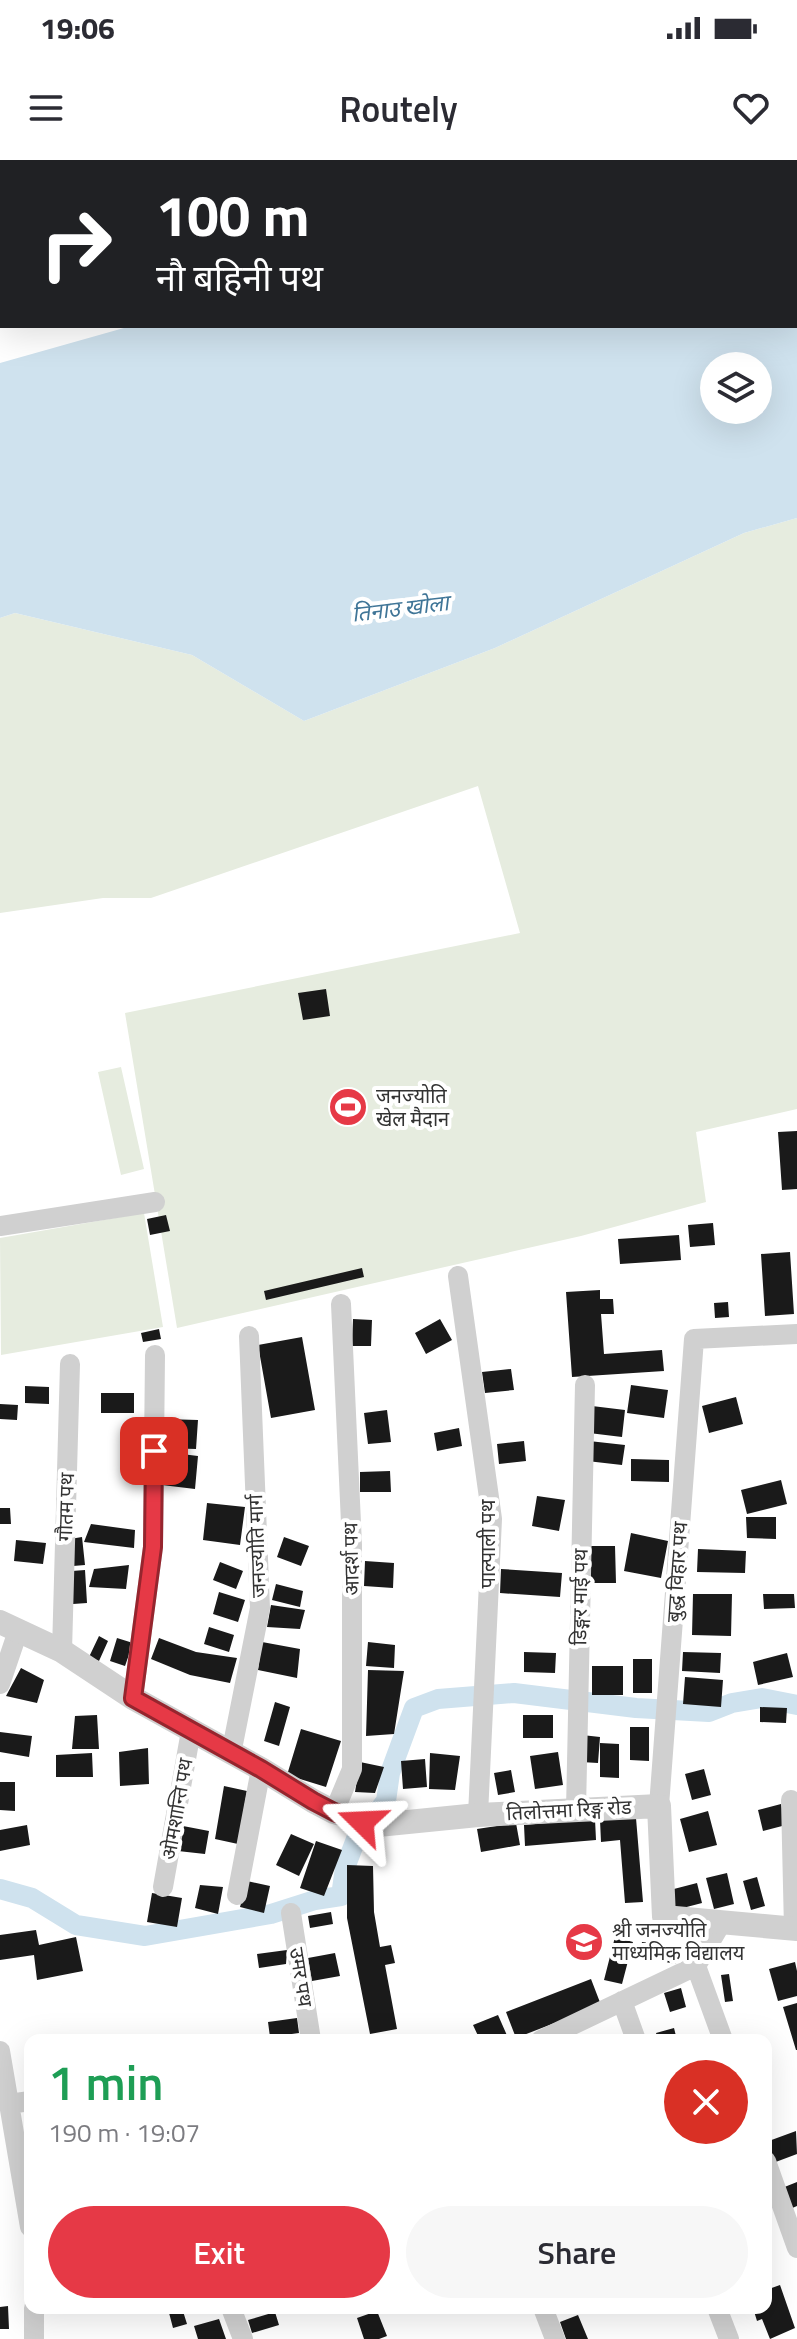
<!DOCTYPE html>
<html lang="en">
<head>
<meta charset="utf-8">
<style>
	:root { --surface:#fff; --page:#f7f7f7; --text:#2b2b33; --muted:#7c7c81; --accent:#e63946 }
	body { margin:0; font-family:"Titillium Web","Noto Sans Devanagari",sans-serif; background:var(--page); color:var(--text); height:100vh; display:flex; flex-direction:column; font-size:30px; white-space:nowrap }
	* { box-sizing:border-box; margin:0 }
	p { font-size:26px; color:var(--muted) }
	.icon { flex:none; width:44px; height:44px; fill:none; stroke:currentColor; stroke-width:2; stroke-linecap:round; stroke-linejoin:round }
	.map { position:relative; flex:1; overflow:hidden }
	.drawer { position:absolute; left:24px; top:1874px; width:748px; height:280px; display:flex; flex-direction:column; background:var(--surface); border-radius:16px; box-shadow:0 8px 32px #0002 }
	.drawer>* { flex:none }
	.guide { position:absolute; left:0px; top:0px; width:798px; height:168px; box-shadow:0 8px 32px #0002; background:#202124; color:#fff; overflow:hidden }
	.tools { position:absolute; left:700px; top:192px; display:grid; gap:16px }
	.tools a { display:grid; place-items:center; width:72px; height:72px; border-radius:50%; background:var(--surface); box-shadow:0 8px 32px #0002; font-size:40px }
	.pin { position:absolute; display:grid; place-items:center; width:68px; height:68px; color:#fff; margin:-34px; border-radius:16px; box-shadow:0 4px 12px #0006 }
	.me { position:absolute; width:88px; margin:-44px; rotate:291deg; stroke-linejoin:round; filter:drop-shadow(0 0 6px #0008) }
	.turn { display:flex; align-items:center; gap:28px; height:168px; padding:0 24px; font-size:36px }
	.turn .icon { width:104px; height:104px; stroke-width:2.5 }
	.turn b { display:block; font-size:56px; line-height:68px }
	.round { display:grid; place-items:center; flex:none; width:84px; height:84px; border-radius:42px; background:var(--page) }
	.head { display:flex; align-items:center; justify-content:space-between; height:136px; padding:0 24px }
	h1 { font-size:48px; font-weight:600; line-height:60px; color:#1e9e55 }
	.cta { display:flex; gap:16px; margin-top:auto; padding:16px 24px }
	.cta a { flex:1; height:92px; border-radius:48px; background:var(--accent); color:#fff; font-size:32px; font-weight:600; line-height:92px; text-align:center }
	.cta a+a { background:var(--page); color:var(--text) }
	.status { display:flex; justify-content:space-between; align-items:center; height:56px; padding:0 40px; background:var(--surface); direction:ltr }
	.status svg { height:22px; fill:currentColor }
	header { display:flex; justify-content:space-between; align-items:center; height:104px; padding:0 24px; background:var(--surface); font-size:36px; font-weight:600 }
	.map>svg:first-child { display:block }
	.green { fill:#e6ecdf }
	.water { fill:#cfe2ee; fill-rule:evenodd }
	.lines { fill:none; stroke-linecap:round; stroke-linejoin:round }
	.canal { stroke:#cfe2ee; stroke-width:20 }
	.building { fill:#1a1a1a }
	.minor { stroke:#d0d0d0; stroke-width:20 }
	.tertiary { stroke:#d0d0d0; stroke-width:24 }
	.route-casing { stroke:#96252e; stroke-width:20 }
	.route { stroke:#e63946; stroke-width:14 }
	.labels { text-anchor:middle; stroke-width:8; stroke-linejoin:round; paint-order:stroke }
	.poi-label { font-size:20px; fill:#333; stroke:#fff; text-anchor:start }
	.street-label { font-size:20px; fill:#333; stroke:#fff }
	.water-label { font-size:22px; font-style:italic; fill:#3f7597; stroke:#fff }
</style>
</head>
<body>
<div class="status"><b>19:06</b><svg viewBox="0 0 49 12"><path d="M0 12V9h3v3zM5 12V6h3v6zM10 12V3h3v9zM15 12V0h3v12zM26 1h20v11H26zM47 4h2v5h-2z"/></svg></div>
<header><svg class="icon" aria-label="menu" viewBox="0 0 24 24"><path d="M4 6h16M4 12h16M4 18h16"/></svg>Routely<svg class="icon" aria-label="heart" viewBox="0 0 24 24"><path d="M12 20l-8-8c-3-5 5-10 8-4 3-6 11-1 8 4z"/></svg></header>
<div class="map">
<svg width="797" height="2179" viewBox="0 0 797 2179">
	<rect width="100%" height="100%" fill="#fff"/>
	<path class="green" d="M797,358V949L696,972L706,1042L581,1076L177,1168L125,853L520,773L478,626L151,738H103L0,753V458L15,453L192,495L304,561L495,488L744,373Z
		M121,907L144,1009L121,1015L98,912Z
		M144,1053L163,1167L1,1195L0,1078Z"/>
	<path class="water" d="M689,0H797V358L744,373L495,488L304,561L192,495L15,453L0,458V203L131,166H796V2H683ZM714,206H758V250H714Z"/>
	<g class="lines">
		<path class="canal" d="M0,1729L32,1738L76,1765L145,1776L271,1754L315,1740L341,1736L345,1708L356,1679L386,1641L390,1613L414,1548L438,1539L514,1533L636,1548L709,1552L732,1543L762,1538L797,1545"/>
	</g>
	<path class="building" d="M326,829L330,856L303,860L298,833Z
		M797,971V1029L782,1030L778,972Z
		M166,1055L170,1071L150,1075L147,1059Z
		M713,1063L715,1085L690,1087L688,1065Z
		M679,1075L681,1100L620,1104L618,1079Z
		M790,1092L794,1154L765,1156L761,1094Z
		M362,1108L364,1117L266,1140L264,1131Z
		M600,1130V1139H613L614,1154H601L604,1194L662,1190L664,1211L572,1217L566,1132Z
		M728,1142L729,1157L715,1158L714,1143Z
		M353,1159L372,1160L371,1186H352Z
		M440,1159L452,1180L426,1194L415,1173Z
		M159,1169L161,1179L143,1182L141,1173Z
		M302,1177L315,1250L271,1258L258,1185Z
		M511,1209L514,1230L485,1233L482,1212Z
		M631,1225L668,1230L664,1258L627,1253Z
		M25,1226L49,1227V1244L25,1243Z
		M101,1233H134V1253H101Z
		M736,1237L743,1264L709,1273L702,1246Z
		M0,1244L18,1245L17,1260L0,1259Z
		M592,1246L625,1250L622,1277L589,1273Z
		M387,1250L391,1282L368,1284L364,1253Z
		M164,1259L198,1260L196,1289L163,1288Z
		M459,1268L462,1286L437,1291L434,1273Z
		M524,1281L526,1301L499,1304L497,1284Z
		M589,1281L625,1285L622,1305L587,1301Z
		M165,1292L198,1296L195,1329L162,1325Z
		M631,1299L669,1300V1322L631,1321Z
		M390,1311L391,1332H360V1312Z
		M781,1320L787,1344L747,1354L741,1330Z
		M537,1336L565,1340L559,1371L532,1366Z
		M207,1343L245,1347L240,1385L203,1380Z
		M0,1348H10L11,1364H0Z
		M746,1357H776V1379L747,1378Z
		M91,1364L135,1370L134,1388L84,1382Z
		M631,1373L668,1381L661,1418L624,1411Z
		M82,1377L85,1405L73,1406L70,1379Z
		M284,1377L309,1386L301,1406L277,1397Z
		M16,1380L46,1383L43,1404L14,1401Z
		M589,1386H615L616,1423H590Z
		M698,1389L746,1391L745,1413L697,1412Z
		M365,1401L394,1403L393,1428L364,1426Z
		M220,1402L243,1411L236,1429L213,1420Z
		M129,1405L126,1429L89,1427L94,1409Z
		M501,1409L562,1413L560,1437L500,1433Z
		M85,1410L87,1443L73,1444L72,1411Z
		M276,1424L303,1431L300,1447L272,1440Z
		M219,1432L245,1440L238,1462L213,1454Z
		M693,1434H732L731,1476L692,1475Z
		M763,1434H794L795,1448L764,1449Z
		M271,1445L305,1450L300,1469L267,1467Z
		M209,1467L234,1475L229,1492L204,1484Z
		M99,1476L108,1481L99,1501L89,1497Z
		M117,1478L133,1483L125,1506L110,1501Z
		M159,1478L196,1492L237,1498L230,1523L190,1515L151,1499Z
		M262,1482L300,1489L297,1518L258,1510Z
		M368,1482L395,1485L394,1508L366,1506Z
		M524,1492L556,1493L555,1513L524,1512Z
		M683,1492L721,1493L720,1513L682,1511Z
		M787,1493L793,1517L758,1525L753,1502Z
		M633,1499H652V1533H633Z
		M592,1506H623V1535H592Z
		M21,1508L44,1520L37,1543L6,1536Z
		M368,1510L404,1511L394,1574L366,1576Z
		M685,1517L723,1520L721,1547L683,1544Z
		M275,1542L290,1547L279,1586L264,1581Z
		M760,1547L787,1548L786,1563L760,1562Z
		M97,1555L99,1589H72L75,1556Z
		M523,1555H553V1578H523Z
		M630,1567H649V1601L630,1600Z
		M301,1569L341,1581L326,1627L287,1615Z
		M0,1572L32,1576L29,1597L0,1592Z
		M582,1575L600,1577L598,1603L581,1602Z
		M600,1583L619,1584V1618L600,1617Z
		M148,1588L149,1624L120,1626L119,1592Z
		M558,1592L563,1625L535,1629L530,1596Z
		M92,1593L93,1617H56V1595Z
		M430,1593L460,1596L455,1630L429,1629Z
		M425,1599L427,1627L403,1629L401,1601Z
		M360,1602L384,1607L375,1633L355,1632Z
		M704,1609L711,1635L692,1640L685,1614Z
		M511,1610L515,1632L498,1635L494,1613Z
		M0,1622H15V1651L0,1650Z
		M224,1626L247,1631L238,1684L215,1679Z
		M781,1644L786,1665L763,1671L758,1650Z
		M708,1651L717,1685L689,1692L680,1659Z
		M636,1658L643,1742L625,1743L620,1680L601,1682L600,1660Z
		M595,1659L596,1680L525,1686L524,1665Z
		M516,1663L520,1685L481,1692L477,1669Z
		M27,1665L30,1685L0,1691V1670Z
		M183,1666L209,1671L205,1694L178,1691Z
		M291,1674L314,1684L299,1716L276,1705Z
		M316,1681L342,1690L324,1736L300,1728Z
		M347,1705L373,1706L374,1752L380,1787L391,1785L395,1803L385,1805L397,1869L370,1874L347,1758Z
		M727,1713L734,1744L714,1749L706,1718Z
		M757,1717L765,1746L751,1750L743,1721Z
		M247,1721L270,1726L264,1753L240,1747Z
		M697,1723L702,1743L675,1750L670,1730Z
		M200,1725L223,1727L218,1754L195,1748Z
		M152,1733L182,1738L177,1767L147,1762Z
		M331,1752L333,1764L310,1768L308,1756Z
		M36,1770L39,1785L76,1777L83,1811L37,1820L34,1795L0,1800V1775Z
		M615,1777L633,1782L622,1824L604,1820Z
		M642,1782L678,1786L676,1804L639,1797Z
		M287,1790L286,1804L259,1808L257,1794Z
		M335,1793L340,1816L312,1821L308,1798Z
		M795,1802L797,1811V1836L778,1841L769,1809Z
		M729,1814L733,1841L725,1842L721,1815Z
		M591,1819L601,1845L516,1878L506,1852Z
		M681,1828L686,1847L670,1852L664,1833Z
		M797,1843V1890H796L783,1847Z
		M498,1855L509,1880H480L473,1865Z
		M297,1858L299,1873L270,1877L268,1862Z
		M674,1868L677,1880H658L656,1873Z
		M796,1971L797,1994L773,2003L766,1982Z
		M797,2022V2046L790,2049L782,2028Z
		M780,2125L795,2168L770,2179L762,2159L757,2161L753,2148H766V2130Z
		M8,2146L9,2169H0V2147Z
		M182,2148L187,2164L173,2168L168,2149Z
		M377,2151L387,2176L379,2179H364L357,2158Z
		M275,2152L279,2165L252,2173L248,2160Z
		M578,2155L588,2179H566L560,2162Z
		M219,2159L226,2179H198L194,2166Z"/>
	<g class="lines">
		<path class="minor" d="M235,2L241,0
			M0,72L2,73
			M0,1066L155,1042
			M458,1116L492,1359L478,1655
			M62,1491L70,1204
			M0,1524L18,1471
			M133,1538L153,1387L155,1195
			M231,1594L260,1448L249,1176
			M791,1640L794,1769
			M659,1646L694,1179L797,1174
			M576,1650L585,1225
			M334,1652L352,1609V1385L341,1144
			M163,1727L191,1571
			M237,1735L261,1609
			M291,1753L311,1880
			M696,1806L723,1880
			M622,1841L636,1880
			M541,1880L696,1806L722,1762
			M0,1891L30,2067
			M9,1944L30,1941
			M766,2001L797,2088
			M231,2148L243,2179
			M543,2148L555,2179
			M717,2148L729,2179
			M34,2179V2148"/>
		<path class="tertiary" d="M0,1462L62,1491L133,1538L261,1609L313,1641L334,1652L378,1665L478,1655L659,1646L664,1757L797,1769"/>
	</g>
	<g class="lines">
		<defs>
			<path id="route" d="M154,1291L153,1387L133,1538L261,1609L313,1641L334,1652L362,1662"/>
		</defs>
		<use href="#route" class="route-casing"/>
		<use href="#route" class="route"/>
	</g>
	<defs>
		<symbol id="stadium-disc" viewBox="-11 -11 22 22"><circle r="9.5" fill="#e63946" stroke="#fff"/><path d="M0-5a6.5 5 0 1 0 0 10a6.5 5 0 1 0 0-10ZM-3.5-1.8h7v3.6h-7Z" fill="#fff"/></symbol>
		<symbol id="school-disc" viewBox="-11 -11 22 22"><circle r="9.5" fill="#e63946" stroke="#fff"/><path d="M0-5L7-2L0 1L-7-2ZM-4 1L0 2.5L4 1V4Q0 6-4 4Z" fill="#fff"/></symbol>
	</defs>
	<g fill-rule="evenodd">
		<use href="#stadium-disc" x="326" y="925" width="44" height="44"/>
		<use href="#school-disc" x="562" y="1760" width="44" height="44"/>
	</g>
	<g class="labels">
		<g class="poi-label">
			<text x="376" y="943">जनज्योति<tspan x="376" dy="23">खेल मैदान</tspan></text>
			<text x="612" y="1777">श्री जनज्योति<tspan x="612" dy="23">माध्यमिक विद्यालय</tspan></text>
		</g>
		<g class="street-label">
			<text transform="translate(66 1347) rotate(-88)" y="7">गौतम पथ</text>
			<text transform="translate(488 1384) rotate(-90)" y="7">पाल्पाली पथ</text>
			<text transform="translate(257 1386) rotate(-92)" y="7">जनज्योति मार्ग</text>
			<text transform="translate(351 1399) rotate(-91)" y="7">आदर्श पथ</text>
			<text transform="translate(677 1412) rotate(-86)" y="7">बुद्ध विहार पथ</text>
			<text transform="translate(580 1437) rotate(-89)" y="7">डिङ्गर माई पथ</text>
			<text transform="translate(177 1649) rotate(-80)" y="7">ओमशान्ति पथ</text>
			<text transform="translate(569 1650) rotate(-3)" y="7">तिलोत्तमा रिङ्ग रोड</text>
			<text transform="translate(301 1817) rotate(81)" y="7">उमर पथ</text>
		</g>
		<g class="water-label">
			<text transform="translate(400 448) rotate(-7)" y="8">तिनाउ खोला</text>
		</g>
	</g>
</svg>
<div class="tools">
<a><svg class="icon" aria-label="layers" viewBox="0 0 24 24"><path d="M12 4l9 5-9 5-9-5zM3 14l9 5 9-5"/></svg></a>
</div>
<div class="pin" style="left:154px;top:1291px;background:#d93025"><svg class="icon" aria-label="arrive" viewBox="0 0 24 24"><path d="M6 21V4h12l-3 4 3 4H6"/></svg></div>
<svg class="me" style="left:362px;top:1662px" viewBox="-20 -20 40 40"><path d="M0-17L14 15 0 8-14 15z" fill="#e63946" stroke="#fff" stroke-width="4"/></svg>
<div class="guide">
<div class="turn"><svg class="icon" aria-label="right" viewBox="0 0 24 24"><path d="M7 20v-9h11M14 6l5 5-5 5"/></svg><div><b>100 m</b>नौ बहिनी पथ</div></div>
</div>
<section class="drawer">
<div class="head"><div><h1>1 min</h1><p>190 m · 19:07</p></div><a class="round" style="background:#d93025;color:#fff"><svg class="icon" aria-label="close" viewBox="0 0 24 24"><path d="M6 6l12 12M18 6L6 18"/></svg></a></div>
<div class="cta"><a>Exit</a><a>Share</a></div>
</section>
</div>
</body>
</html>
